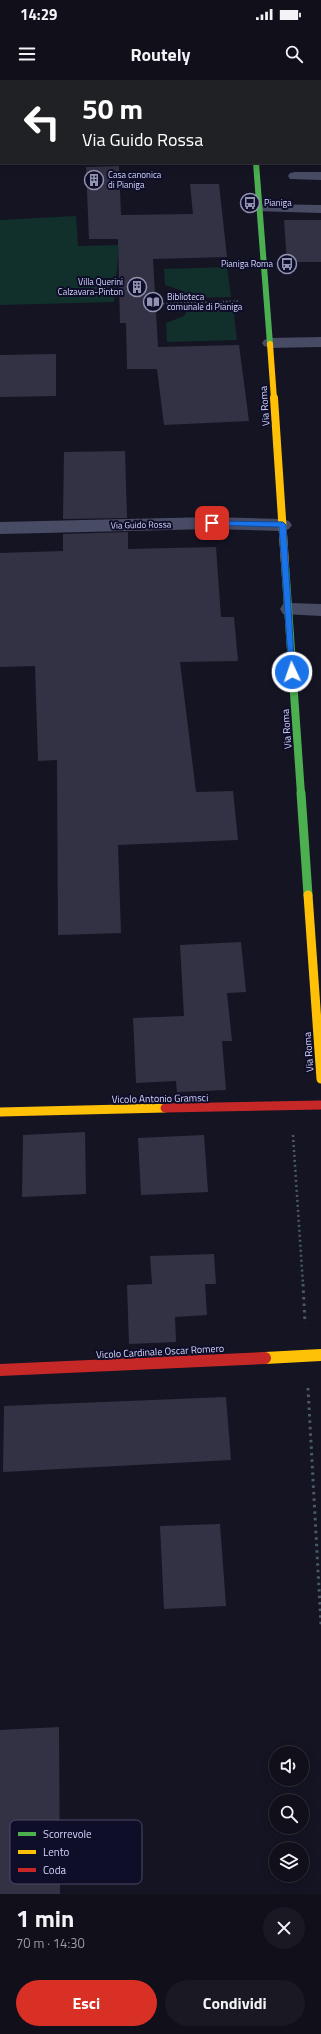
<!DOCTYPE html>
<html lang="it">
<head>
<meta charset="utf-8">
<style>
	:root { --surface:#100f1a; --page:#191823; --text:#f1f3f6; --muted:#9c9ca2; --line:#302f39; --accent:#d93025 }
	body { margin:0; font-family:"Titillium Web",sans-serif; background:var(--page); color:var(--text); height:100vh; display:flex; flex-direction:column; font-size:15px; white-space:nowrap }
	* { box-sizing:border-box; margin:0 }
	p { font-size:13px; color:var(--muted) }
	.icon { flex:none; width:22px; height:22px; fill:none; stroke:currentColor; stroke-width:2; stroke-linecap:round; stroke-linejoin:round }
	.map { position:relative; height:1814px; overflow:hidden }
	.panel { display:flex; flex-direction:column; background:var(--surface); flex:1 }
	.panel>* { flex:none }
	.banner { position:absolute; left:0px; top:0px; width:321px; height:84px; box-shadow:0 2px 10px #0003,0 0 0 1px var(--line); background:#202124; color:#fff; overflow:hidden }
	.buttons { position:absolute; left:269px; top:1666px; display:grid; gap:8px }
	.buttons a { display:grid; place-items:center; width:40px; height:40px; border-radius:50%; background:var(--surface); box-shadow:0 2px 10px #0003,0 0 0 1px var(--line); font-size:20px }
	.pin { position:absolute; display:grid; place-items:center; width:34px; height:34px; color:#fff; margin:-17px; border-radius:8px; box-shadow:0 2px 6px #0006 }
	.me { position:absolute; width:44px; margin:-22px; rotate:357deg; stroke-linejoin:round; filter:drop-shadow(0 0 3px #0008) }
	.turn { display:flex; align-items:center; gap:14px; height:84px; padding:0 16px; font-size:18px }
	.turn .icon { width:52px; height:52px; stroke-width:2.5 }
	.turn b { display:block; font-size:28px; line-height:34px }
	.round { display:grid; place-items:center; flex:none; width:42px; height:42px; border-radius:21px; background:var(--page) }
	.summary { display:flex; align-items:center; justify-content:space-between; height:68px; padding:0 16px }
	h1 { font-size:24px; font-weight:700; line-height:30px }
	.primary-button { display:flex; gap:8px; margin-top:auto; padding:8px 16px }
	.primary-button a { flex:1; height:46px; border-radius:24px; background:var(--accent); color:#fff; font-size:16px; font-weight:700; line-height:46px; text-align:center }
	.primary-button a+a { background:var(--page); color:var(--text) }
	.status { display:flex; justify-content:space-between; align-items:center; height:28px; padding:0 20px; background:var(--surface); direction:ltr }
	.status svg { height:11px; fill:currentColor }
	header { display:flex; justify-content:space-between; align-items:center; height:52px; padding:0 16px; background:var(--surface); font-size:18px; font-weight:700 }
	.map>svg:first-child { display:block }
	.green { fill:#11302c }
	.building { fill:#333245 }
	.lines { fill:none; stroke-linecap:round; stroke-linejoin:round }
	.path-far2 { stroke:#475b68; stroke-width:1.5; stroke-dasharray:1.5 2; stroke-linecap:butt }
	.path-far1 { stroke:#475b68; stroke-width:2.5; stroke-dasharray:2 3; stroke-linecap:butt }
	.path { stroke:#475b68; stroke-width:3; stroke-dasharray:2.5 4; stroke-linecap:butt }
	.street { fill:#484b64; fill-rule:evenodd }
	.fast-far2 { stroke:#4caf50; stroke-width:6 }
	.fast-far1 { stroke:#4caf50; stroke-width:8 }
	.fast { stroke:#4caf50; stroke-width:9 }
	.slow-far3 { stroke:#ffc107; stroke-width:6 }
	.slow-far2 { stroke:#ffc107; stroke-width:8 }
	.slow-far1 { stroke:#ffc107; stroke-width:9 }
	.slow { stroke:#ffc107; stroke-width:12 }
	.jam-far1 { stroke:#c62828; stroke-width:9 }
	.jam { stroke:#c62828; stroke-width:12 }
	.route { fill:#1a73e8; stroke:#114b97 }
	.labels { text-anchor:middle; stroke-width:4; stroke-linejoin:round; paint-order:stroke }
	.far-poi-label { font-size:9px; fill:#d6d7ff; stroke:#0f0e29; text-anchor:start }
	.far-street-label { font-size:9px; fill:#d6d7ff; stroke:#0f0e29 }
	.street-label { font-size:10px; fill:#d6d7ff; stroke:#0f0e29 }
	.key { fill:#0f0e29; stroke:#4b4a69; stroke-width:1 }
	.key-label { font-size:11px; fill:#d6d7ff }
</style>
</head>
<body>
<div class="status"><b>14:29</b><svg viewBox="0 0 49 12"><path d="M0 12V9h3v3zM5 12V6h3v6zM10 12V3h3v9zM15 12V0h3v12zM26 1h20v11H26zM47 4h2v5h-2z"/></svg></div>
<header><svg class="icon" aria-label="menu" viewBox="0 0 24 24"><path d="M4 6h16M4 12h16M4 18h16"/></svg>Routely<svg class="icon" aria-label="search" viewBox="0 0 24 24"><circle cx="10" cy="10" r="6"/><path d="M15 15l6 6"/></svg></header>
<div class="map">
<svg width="321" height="1814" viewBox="0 0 321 1814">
	<rect width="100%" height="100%" fill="#151423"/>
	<path class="green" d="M76,136L78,166L119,165L114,222L0,225V140Z
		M227,187L231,217L189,218L183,211L165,205L164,189Z
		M233,226L237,260L167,262L166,243L184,236L190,227Z"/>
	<path class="building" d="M119,86L121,135L193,134L190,104H219L227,177L153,179L158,267L239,265L249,341L164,345L157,289H127L126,243H120L118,159H89L86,87Z
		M284,140H321V182H287Z
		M56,274V316L0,317V275Z
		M125,371L127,438L63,439L64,372Z
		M128,452V469L216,467L221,537H234L238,581L180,582L196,712L233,711L238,760L118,765L121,853L58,855L57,680L38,681L35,586L0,587V473L63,471V454Z
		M241,862L246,912L227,913L232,961H222L226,1010L177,1012L176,1001L136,1003L133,938L184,936L180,865Z
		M85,1052L86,1114L22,1117L23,1055Z
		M204,1055L208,1112L141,1115L138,1058Z
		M214,1174L216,1204H205L207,1235L175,1237L176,1262L129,1264L127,1205L152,1204L150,1176Z
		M226,1317L231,1380L3,1392L4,1326Z
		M220,1444L226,1526L164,1529L160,1446Z
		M59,1647L60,1814H0V1650Z"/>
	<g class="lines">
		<path class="path-far2" d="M156,224L239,221"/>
		<path class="path-far1" d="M293,1055L303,1205"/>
		<path class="path" d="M303,1204L305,1243
			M308,1308L321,1545"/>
		<path class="street" d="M20,0H34V1H20Z
			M0,56H1V64H0Z
			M320,57H321V65H320Z
			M295,92H321V100L290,99L288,96L290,93Z
			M260,124L321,125V133L255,131L253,128L255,125Z
			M321,257V267L270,268L264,266L262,263L264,260L270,258Z
			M212,437L283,439L289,441L292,445L289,449L283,451L212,449L0,454V442Z
			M289,523L321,524V536L283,534L280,529L283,524Z"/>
		<path class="fast-far2" d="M256,83L270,264"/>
		<path class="fast-far1" d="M285,484L301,714"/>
		<path class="fast" d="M301,713L308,815"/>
		<path class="slow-far3" d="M270,264L274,319"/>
		<path class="slow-far2" d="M274,318L285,484"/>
		<path class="slow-far1" d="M308,815L321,999
			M0,1032L165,1028"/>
		<path class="slow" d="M265,1278L321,1275"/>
		<path class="jam-far1" d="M165,1028L321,1025"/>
		<path class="jam" d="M0,1290L265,1278"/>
	</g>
	<path class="route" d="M212,441L283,442L286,445L295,594L292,595L289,592L279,447L210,445L209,443Z"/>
	<defs>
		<symbol id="building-ring" viewBox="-11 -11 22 22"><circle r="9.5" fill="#0f0e29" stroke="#9293b2" stroke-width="1.5"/><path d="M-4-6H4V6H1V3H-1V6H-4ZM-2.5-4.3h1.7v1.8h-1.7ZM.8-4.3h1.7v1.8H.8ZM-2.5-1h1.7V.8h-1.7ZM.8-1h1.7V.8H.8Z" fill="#9293b2"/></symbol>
		<symbol id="bus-ring" viewBox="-11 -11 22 22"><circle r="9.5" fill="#0f0e29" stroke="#9293b2" stroke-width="1.5"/><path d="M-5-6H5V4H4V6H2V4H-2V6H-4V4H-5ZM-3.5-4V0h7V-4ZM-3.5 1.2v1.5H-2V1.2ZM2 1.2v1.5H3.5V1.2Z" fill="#9293b2"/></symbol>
		<symbol id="library-ring" viewBox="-11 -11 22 22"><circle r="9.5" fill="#0f0e29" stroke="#9293b2" stroke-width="1.5"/><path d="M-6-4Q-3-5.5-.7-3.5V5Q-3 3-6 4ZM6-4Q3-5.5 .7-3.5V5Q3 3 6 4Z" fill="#9293b2"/></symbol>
	</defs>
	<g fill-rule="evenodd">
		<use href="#building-ring" x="83" y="89" width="22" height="22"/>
		<use href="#bus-ring" x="239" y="112" width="22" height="22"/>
		<use href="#bus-ring" x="276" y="173" width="22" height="22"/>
		<use href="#building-ring" x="126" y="196" width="22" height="22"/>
		<use href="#library-ring" x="142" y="211" width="22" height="22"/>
	</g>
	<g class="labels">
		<g class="far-poi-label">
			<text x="108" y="98">Casa canonica<tspan x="108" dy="10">di Pianiga</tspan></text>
			<text x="264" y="126">Pianiga</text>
			<text x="273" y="187" text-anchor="end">Pianiga Roma</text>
			<text x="123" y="205" text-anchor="end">Villa Querini<tspan x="123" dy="10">Calzavara-Pinton</tspan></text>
			<text x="167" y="220">Biblioteca<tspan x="167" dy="10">comunale di Pianiga</tspan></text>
		</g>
		<g class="far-street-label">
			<text transform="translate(141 445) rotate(-1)" y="3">Via Guido Rossa</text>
		</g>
		<g class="street-label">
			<text transform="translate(264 326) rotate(-94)" y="4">Via Roma</text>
			<text transform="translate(286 649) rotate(-94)" y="4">Via Roma</text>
			<text transform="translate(308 972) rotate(-94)" y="4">Via Roma</text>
			<text transform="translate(160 1018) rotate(-1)" y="4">Vicolo Antonio Gramsci</text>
			<text transform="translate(160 1271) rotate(-3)" y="4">Vicolo Cardinale Oscar Romero</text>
		</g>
	</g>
	<rect x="10" y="1740" width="132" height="64" rx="6" class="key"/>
	<rect x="18" y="1752" width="18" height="4" fill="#4caf50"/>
	<rect x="18" y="1770" width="18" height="4" fill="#ffc107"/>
	<rect x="18" y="1788" width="18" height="4" fill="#c62828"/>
	<g class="key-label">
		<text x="43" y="1758">Scorrevole</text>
		<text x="43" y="1776">Lento</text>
		<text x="43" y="1794">Coda</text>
	</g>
</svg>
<div class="buttons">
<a><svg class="icon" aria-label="sound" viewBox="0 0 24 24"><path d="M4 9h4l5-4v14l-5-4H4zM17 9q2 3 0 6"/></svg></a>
<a><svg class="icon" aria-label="search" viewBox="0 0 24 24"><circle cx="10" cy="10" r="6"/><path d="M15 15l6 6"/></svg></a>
<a><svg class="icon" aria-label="layers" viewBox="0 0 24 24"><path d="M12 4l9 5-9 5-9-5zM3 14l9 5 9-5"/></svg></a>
</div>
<div class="pin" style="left:212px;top:443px;background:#d93025"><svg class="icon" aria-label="arrive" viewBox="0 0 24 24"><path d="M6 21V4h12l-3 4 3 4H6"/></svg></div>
<svg class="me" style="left:292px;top:592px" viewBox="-20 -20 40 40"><circle r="17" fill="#1a73e8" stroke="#fff" stroke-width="3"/><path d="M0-11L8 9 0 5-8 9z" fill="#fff"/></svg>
<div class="banner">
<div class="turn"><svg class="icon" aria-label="left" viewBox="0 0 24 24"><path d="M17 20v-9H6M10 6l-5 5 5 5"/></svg><div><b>50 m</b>Via Guido Rossa</div></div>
</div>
</div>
<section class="panel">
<div class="summary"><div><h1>1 min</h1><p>70 m · 14:30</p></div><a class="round"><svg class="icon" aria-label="close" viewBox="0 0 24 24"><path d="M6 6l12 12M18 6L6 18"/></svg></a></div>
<div class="primary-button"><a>Esci</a><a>Condividi</a></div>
</section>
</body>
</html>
